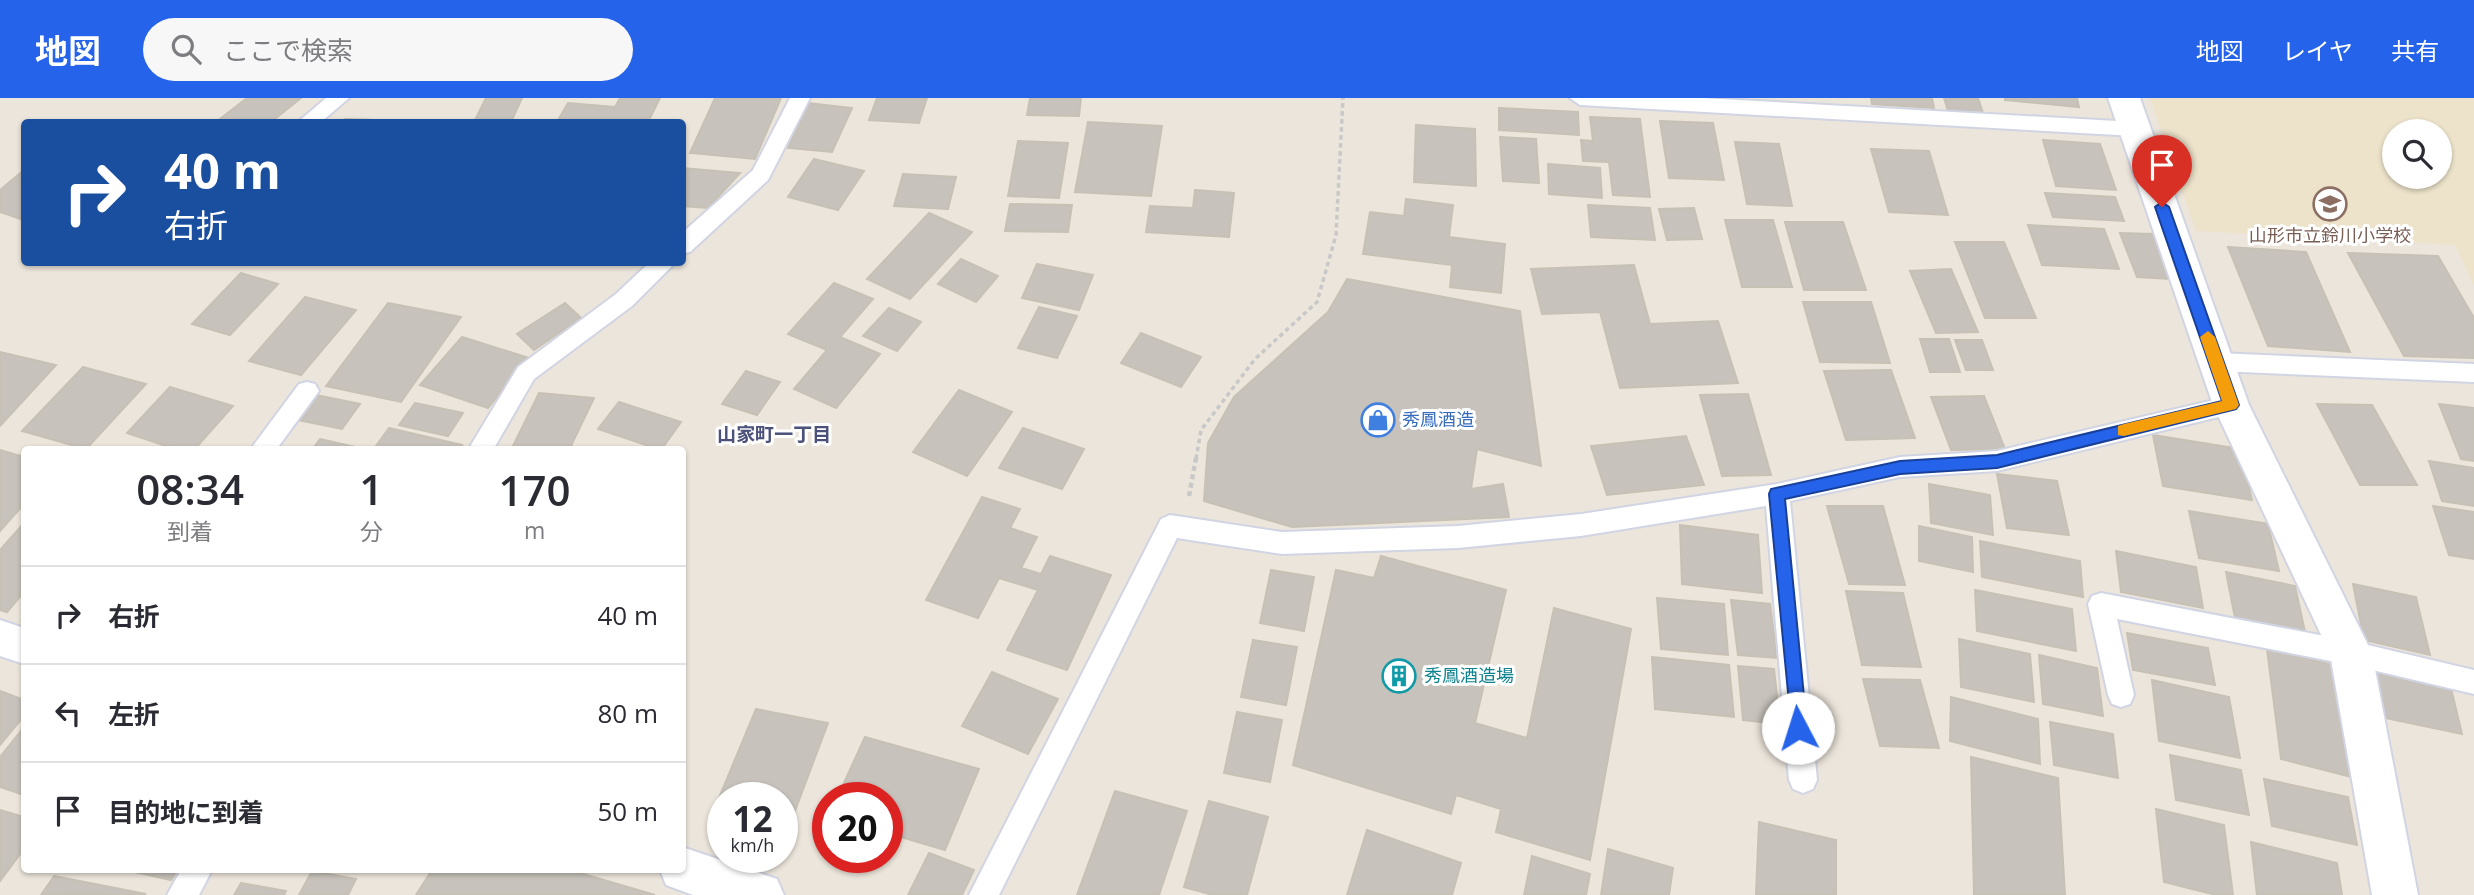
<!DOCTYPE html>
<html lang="ja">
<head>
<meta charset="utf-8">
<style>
	:root { --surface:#fff; --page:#f7f7f7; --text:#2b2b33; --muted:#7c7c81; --line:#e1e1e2; --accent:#2563eb }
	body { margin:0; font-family:"Open Sans","Noto Sans JP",sans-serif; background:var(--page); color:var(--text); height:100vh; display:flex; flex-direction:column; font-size:26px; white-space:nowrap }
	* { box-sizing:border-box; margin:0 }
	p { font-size:23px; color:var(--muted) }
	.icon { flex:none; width:38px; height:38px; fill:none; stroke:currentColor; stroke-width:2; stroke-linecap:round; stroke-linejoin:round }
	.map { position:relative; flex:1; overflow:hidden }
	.drawer { position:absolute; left:21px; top:348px; width:665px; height:427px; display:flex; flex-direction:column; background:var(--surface); border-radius:7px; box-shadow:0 2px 5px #0004 }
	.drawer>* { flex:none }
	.guide { position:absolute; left:21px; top:21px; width:665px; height:147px; border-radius:7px; box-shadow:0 2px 5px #0004; background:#1a4fa0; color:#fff; overflow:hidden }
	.controls { position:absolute; left:2382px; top:21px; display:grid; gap:14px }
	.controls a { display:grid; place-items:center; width:70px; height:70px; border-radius:50%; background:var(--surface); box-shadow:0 2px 5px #0004; font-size:35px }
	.speed { position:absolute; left:707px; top:684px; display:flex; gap:14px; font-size:35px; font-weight:700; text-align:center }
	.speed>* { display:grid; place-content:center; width:91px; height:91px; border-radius:50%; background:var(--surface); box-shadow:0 2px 5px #0004; line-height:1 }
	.speed small { font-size:18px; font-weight:400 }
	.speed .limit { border:10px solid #d22; background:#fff; color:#111 }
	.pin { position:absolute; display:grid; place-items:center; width:60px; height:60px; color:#fff; margin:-72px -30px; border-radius:50% 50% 50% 0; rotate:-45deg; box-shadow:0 0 7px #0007 }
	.pin .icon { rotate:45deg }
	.me { position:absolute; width:77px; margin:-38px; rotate:355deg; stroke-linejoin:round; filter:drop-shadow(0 0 5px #0008) }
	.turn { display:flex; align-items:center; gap:24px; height:147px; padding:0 28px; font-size:32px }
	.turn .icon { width:91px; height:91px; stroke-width:2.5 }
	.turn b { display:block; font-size:49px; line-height:60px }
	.eta { display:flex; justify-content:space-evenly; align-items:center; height:119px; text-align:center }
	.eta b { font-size:42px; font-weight:600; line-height:49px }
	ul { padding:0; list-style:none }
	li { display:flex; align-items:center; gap:21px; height:98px; padding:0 28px; border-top:2px solid var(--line) }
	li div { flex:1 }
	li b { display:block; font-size:26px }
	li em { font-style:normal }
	header { display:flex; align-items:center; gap:42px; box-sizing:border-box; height:98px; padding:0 35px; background:var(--accent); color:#fff }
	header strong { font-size:33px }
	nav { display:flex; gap:38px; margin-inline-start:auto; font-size:24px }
	.search { width:490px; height:63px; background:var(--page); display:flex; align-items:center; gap:18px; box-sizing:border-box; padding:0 24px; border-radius:38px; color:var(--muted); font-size:26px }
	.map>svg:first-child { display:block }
	.education { fill:#ede3cb; fill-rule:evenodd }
	.building { fill:#c7c2bb; stroke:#c7c1b5; stroke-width:2 }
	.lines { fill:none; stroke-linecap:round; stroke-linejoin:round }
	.lane-casing { stroke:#d1d4e2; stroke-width:4 }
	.street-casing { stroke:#d1d4e2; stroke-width:4 }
	.path-far1 { stroke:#c8c8c8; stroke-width:3.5; stroke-dasharray:4.5 3.5; stroke-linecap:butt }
	.path { stroke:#c8c8c8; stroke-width:4.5; stroke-dasharray:5 3.5; stroke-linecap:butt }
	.lane { fill:#fff; fill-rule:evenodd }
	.street { fill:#fff; fill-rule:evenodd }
	.route { fill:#2563eb; stroke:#184099; stroke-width:2 }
	.slow { fill:#f59e0b }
	.labels { text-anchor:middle; stroke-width:6; stroke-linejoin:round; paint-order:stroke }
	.education-label { font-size:18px; fill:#785e54; stroke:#fff }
	.shop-label { font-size:18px; fill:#366cbe; stroke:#fff; text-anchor:start }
	.culture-label { font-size:18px; fill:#0d838f; stroke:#fff; text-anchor:start }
	.neighbourhood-label { font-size:19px; font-weight:bold; fill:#4b5179; stroke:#fff }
</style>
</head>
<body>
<header>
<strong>地図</strong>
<div class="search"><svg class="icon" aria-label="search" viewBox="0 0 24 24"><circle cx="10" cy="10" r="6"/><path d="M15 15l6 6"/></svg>ここで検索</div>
<nav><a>地図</a><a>レイヤ</a><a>共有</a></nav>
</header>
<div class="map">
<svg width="2474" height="797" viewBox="0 0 2474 797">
	<rect width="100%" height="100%" fill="#ece5db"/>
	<path class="education" d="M2150,0H2474V188L2455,147L2196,133ZM2394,33H2440V79H2394Z"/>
	<path class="building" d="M247,0H301L271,24H216Z
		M486,0H522L511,24H474Z
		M620,0H660L648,24H557L568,5L615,9Z
		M715,0H781L755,61L690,55Z
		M877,0H927L919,25L869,22Z
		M1030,0H1081L1079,18L1027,17Z
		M1871,0H1932L1934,10L1872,6Z
		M1944,0H1978L1983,15L1948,13Z
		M2005,0H2077L2079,9L2005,2Z
		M808,5L852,10L832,54L788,50Z
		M1499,10L1578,14L1579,37L1499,32Z
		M1590,19L1640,21L1650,99L1613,97L1609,64L1583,63L1581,42L1593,43Z
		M345,21L440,24H343Z
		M1660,23L1713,25L1724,82L1669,80Z
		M1088,24L1162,28L1151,98L1075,94Z
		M1416,27L1475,31L1476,88L1414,84Z
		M1500,39L1536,41L1539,85L1503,83Z
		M2043,42L2100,46L2116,92L2056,88Z
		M1018,43L1068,45L1059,100L1008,98Z
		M1735,44L1779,46L1792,108L1747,106Z
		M1871,51L1929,53L1948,117L1889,114Z
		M814,61L864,73L838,112L788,99Z
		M1548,66L1600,70L1602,100L1549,96Z
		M682,70L740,75L708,110L682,108Z
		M24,72V122L0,114V92Z
		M903,76L956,79L948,111L894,108Z
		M1195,92L1234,95L1229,139L1146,134L1150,108L1193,110Z
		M2045,95L2115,99L2124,123L2053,119Z
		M1406,101L1453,107L1449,139L1505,146L1501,195L1450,189L1452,167L1363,156L1370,114L1404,118Z
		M1010,106L1072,107L1068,134L1005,133Z
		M1588,107L1650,110L1655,142L1591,139Z
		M1694,110L1702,141L1667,142L1659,111Z
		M929,115L972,134L910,201L867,181Z
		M1725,122H1773L1792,189H1742Z
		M1785,124H1843L1866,192H1804Z
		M2028,127L2104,131L2119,171L2042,167Z
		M2120,135L2153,136L2170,181L2137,179Z
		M1955,144H2004L2036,220H1985Z
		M2228,149L2306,154L2350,254L2268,248Z
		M2348,155L2438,158L2474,220V260L2404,258Z
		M961,161L998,178L976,204L938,186Z
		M1037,166L1093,177L1079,212L1022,200Z
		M1634,167L1650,226L1718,223L1738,285L1620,290L1600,214L1542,216L1531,171Z
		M1951,171L1978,234L1936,235L1910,173Z
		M241,175L278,186L230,237L192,226Z
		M1347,181L1520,213L1541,368L1477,351L1471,391L1503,386L1509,419L1292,429L1204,403L1208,345L1234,299L1328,214Z
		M834,185L873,201L840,239L880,256L836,310L794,291L827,252L788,236Z
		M305,199L356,212L301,277L249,263Z
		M1803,204H1871L1890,265L1820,264Z
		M388,205L461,219L401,304L326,288Z
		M565,205L581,220L534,252L517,236Z
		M1039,209L1077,218L1057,260L1018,250Z
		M889,210L921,224L897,253L863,238Z
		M1141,235L1201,259L1181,289L1121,265Z
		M462,239L529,260L488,310L420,287Z
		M1920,241H1949L1960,274H1930Z
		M1955,242H1982L1993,272H1966Z
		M0,254L56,267L0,328Z
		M83,269L146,286L86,351L22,333Z
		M1891,272L1915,340L1846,342L1824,273Z
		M746,273L780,284L757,317L722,306Z
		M170,289L233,308L194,352H178L127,335Z
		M959,292L1012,314L967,378L913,354Z
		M539,295L594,300L569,352H511Z
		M1748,296L1771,377L1722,378L1700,297Z
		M316,297L360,306L342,331L298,322Z
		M1984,298L2005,351L1951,352L1931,299Z
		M619,304L681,324L661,352L598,331Z
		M415,305L463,315L448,338L399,327Z
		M2317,306L2372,307L2417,387H2360Z
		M2439,306L2474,310V363L2461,361Z
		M389,330L462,347L459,352H373Z
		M1023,330L1084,351L1062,391L999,370Z
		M2153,337L2240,351L2252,402L2163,388Z
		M1686,338L1704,387L1607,397L1591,348Z
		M320,341L355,349L353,352H312Z
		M0,352L24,359V406L0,433Z
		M2429,363L2474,370V408L2442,403Z
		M1997,376L2057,383L2069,437L2007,430Z
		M1929,386L1990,397L1993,437L1931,425Z
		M982,399L1020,411L1010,430L1037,439L1021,470L1041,476L1050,458L1111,477L1067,572L1007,552L1038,492L999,480L978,520L926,502Z
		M1827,408H1883L1905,487L1849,486Z
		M2433,408L2474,414V461L2449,457Z
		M2189,413L2268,426L2279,473L2199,460Z
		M24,425V494L7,514L0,512V452Z
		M1680,427L1758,437L1762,495L1682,486Z
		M1919,428L1972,439L1973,474L1919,463Z
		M1980,443L2080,463L2083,499L1982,479Z
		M2116,453L2196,469L2203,510L2121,494Z
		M1381,458L1506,492L1475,625L1527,640L1554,510L1631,531L1590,762L1496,734L1501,711L1456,697L1451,716L1293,667L1336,472L1374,480Z
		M1271,472L1314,479L1304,533L1260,525Z
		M2226,474L2295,488L2305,534L2235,520Z
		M2353,486L2416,499L2430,557L2364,542Z
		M1975,492L2072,511L2076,553L1977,533Z
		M1846,493L1903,495L1921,569L1862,567Z
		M1657,500L1724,506L1728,557L1661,551Z
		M1731,502L1770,506L1777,560L1738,557Z
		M2127,535L2208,550L2215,587L2133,572Z
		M1959,541L2030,556L2034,604L1961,589Z
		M1253,542L1297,549L1286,607L1241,599Z
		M2267,551L2338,568L2355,680L2281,661Z
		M2039,557L2097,570L2103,618L2043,606Z
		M1652,559L1729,567L1734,619L1655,611Z
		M1738,568L1774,571L1780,626L1743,622Z
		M992,574L1058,601L1028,656L962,628Z
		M2376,575L2451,590L2462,636L2385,620Z
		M1863,581L1920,582L1939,650L1880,648Z
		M2152,582L2229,599L2240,660L2159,643Z
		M0,593L24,602V618L0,647Z
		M1951,599L2038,621L2040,666L1950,643Z
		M756,611L828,625L787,734L782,733V700H723V721L711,719Z
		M1237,614L1282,622L1270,684L1224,675Z
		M2050,624L2113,636L2118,680L2054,667Z
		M24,629V697L0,689V659Z
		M865,639L979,671L945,752L887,735V700H837Z
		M2170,657L2241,672L2249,717L2176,702Z
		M1971,659L2058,680L2065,797H1974Z
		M2264,681L2348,699L2357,747L2272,728Z
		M1115,693L1187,713L1159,797H1077Z
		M1209,703L1268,719L1247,797H1213L1184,789Z
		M2156,711L2224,727L2233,797H2216L2164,784Z
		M0,712L24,719V751L0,783Z
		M1759,724L1836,742V797H1756Z
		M1367,732L1461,765L1452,797H1347Z
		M2251,744L2337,765L2342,797H2257Z
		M1608,751L1673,770L1669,797H1601Z
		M929,755L974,772L962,797H908Z
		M1532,758L1590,776L1586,797H1524Z
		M126,772H177L171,782Z
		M432,772H570L655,797H416Z
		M312,773L356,781L348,797H299Z
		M54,778L146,796L41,797Z
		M241,785L286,793L284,797H234Z"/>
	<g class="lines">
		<defs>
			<path id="lane" d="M326,0H349L321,24H298Z
				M790,0H810L768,82L690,154L682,156V135L753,72Z
				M1570,0H1702L2135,24L2145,31L2135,38L1580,7Z
				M650,164H676L632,208L534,281L493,352H468L518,269L616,196Z
				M2216,255L2474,266V284L2216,273L2208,270L2205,264L2208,258Z
				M307,284L315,286L319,293L276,352H250L299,286Z
				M2231,298L2239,300L2243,307L2239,314L1997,373L1900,379L1790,403L1817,682L1813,691L1803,695L1793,691L1789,682L1766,408L1581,438L1458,450L1282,456L1177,440L999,797H969L1161,421L1170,417L1282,434L1458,428L1581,416L1777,386L1900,359L1997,353Z
				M2101,495L2351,543L2474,572V596L2351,567L2117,521L2134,597L2130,606L2121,609L2112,606L2108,597L2088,506L2092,498Z
				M181,772H212L199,797H167Z"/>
			<path id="street" d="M2108,0H2140L2249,307L2372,555L2418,797H2372L2330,556L2213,307Z
				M0,522L24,530V566L0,558Z
				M682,749L777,781L784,797H693L666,787L660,772H682Z"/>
		</defs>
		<use href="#lane" class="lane-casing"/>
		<use href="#street" class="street-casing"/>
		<path class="path-far1" d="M1196,361L1201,332L1255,261L1317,204L1336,137L1343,0"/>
		<path class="path" d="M1189,398L1196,360"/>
		<use href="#lane" class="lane"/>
		<use href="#street" class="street"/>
	</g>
	<path class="route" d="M2162,104L2169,109L2239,307L2236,311L1997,370L1900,376L1785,401L1807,630L1805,636L1798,638L1792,636L1769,396L1771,391L1900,363L1997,357L2222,303L2155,109Z"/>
	<path class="slow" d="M2208,233L2215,239L2239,307L2236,311L2124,338L2118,337V328L2124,326L2222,303L2200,239Z"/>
	<defs>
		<symbol id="school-ring" viewBox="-11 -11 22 22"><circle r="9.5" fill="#fff" stroke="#8d6e63" stroke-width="1.5"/><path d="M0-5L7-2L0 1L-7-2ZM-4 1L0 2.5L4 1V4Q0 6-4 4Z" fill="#8d6e63"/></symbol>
		<symbol id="shop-ring" viewBox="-11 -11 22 22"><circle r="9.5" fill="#fff" stroke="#3f7fe0" stroke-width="1.5"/><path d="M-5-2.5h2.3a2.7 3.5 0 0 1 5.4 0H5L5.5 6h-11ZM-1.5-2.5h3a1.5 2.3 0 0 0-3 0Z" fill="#3f7fe0"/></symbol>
		<symbol id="building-ring" viewBox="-11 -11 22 22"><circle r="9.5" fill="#fff" stroke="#0f9aa8" stroke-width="1.5"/><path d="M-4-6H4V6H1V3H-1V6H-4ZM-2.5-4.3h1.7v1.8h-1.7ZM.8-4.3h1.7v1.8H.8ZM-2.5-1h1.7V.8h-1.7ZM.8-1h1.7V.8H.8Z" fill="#0f9aa8"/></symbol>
	</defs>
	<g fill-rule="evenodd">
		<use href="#school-ring" x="2311" y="87" width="38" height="38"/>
		<use href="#shop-ring" x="1359" y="303" width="38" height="38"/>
		<use href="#building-ring" x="1380" y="559" width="38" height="38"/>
	</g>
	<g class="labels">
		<g class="education-label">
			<text x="2330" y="144">山形市立鈴川小学校</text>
		</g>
		<g class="shop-label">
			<text x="1402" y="328">秀鳳酒造</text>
		</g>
		<g class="culture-label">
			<text x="1424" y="584">秀鳳酒造場</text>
		</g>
		<g class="neighbourhood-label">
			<text x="774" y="343">山家町一丁目</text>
		</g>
	</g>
</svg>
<div class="controls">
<a><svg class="icon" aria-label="search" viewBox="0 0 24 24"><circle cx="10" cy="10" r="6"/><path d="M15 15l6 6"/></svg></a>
</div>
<div class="speed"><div>12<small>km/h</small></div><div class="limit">20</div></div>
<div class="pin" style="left:2162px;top:109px;background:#d93025"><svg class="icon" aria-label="arrive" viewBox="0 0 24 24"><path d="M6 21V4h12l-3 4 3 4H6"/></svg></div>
<svg class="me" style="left:1798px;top:630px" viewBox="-20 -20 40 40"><circle r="19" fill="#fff"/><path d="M0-13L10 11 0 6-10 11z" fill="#2563eb"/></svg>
<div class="guide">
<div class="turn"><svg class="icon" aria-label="right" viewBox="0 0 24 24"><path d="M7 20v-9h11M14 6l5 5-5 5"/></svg><div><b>40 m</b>右折</div></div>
</div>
<section class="drawer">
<div class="eta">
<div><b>08:34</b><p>到着</p></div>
<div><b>1</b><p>分</p></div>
<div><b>170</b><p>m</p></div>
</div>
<ul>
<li><svg class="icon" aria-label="right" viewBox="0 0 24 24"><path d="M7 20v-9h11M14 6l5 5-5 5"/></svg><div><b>右折</b></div><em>40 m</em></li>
<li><svg class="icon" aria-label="left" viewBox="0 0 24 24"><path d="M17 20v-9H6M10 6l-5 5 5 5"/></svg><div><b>左折</b></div><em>80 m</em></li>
<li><svg class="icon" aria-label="arrive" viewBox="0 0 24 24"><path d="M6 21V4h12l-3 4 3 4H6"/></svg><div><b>目的地に到着</b></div><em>50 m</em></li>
</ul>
</section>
</div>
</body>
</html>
